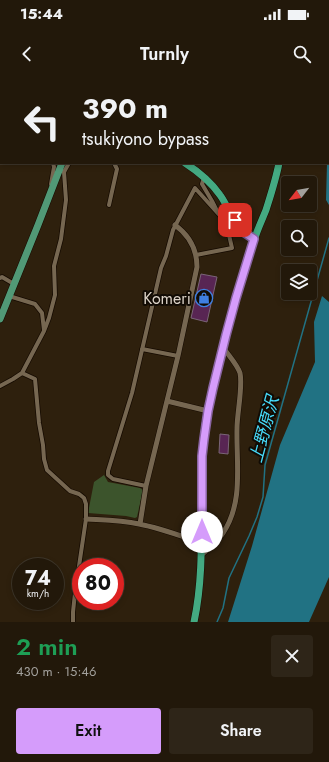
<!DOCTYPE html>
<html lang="en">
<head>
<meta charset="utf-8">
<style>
	:root { --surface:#22180a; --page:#2e2518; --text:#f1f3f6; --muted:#a2a09c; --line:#3f372b; --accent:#d59cfb }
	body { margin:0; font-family:Jost,"Noto Sans JP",sans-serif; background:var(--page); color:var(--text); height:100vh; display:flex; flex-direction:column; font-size:15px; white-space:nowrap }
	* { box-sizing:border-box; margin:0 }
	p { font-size:13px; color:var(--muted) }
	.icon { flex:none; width:22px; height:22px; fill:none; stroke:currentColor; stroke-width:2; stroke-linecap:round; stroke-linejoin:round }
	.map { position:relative; height:542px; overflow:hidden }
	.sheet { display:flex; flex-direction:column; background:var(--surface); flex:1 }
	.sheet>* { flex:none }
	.banner { position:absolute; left:0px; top:0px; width:329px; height:84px; box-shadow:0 2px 6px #0003,0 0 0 1px var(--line); background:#22180a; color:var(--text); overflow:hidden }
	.needle { width:26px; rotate:239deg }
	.fabs { position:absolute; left:281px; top:96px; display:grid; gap:8px }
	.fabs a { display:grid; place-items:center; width:36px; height:36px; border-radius:4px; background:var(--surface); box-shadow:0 2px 6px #0003,0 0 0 1px var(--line); font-size:20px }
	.speed { position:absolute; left:12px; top:478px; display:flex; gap:8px; font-size:20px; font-weight:700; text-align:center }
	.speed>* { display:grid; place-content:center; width:52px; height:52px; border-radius:50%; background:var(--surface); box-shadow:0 2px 6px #0003,0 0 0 1px var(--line); line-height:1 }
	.speed small { font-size:10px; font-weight:400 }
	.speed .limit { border:6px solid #d22; background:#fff; color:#111 }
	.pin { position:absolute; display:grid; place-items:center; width:34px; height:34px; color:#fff; margin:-17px; border-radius:8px; box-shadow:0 2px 6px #0006 }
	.me { position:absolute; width:44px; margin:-22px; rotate:0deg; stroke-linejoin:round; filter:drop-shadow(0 0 3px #0008) }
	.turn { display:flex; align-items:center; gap:14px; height:84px; padding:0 16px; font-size:18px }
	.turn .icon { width:52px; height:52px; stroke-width:2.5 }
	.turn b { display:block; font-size:28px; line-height:34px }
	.round { display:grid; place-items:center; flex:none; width:42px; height:42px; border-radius:4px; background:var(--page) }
	.headline { display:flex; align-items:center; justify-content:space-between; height:68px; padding:0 16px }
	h1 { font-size:24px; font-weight:600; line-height:30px; color:#1e9e55 }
	.action { display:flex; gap:8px; margin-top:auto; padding:8px 16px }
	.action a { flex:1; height:46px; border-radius:4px; background:var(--accent); color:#111; font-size:16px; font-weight:600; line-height:46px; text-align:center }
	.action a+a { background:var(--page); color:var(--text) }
	.status { display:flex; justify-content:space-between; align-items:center; height:28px; padding:0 20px; background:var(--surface); direction:ltr }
	.status svg { height:11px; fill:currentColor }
	header { display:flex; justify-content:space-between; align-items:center; height:52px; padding:0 16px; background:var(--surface); font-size:18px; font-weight:600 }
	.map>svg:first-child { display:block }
	.green { fill:#3c542c }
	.water { fill:#217283 }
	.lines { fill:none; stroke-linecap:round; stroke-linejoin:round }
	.stream { stroke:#217283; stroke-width:1.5 }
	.building { fill:#582553; stroke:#7a6577 }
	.minor-casing { stroke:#150a00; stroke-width:5.5 }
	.tertiary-casing { stroke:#150a00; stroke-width:6 }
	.primary-casing { stroke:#150a00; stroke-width:8 }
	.trunk-casing { stroke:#150a00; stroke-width:8 }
	.minor { stroke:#766751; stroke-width:4 }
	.tertiary { stroke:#766751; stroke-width:5 }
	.primary { stroke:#519976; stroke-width:7 }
	.trunk { stroke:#44aa82; stroke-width:7 }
	.route-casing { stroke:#8a65a3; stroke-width:10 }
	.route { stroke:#d59cfb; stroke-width:7 }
	.labels { text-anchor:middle; stroke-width:4; stroke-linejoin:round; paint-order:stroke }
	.poi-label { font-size:16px; fill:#dcd3c8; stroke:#110b04; text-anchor:end }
	.water-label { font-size:17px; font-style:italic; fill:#47dcfb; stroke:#110b04 }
</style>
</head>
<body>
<div class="status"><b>15:44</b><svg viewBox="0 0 49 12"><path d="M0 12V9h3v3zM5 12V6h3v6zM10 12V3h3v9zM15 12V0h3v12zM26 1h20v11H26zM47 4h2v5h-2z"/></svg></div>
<header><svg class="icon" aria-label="back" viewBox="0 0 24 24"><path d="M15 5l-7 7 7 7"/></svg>Turnly<svg class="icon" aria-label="search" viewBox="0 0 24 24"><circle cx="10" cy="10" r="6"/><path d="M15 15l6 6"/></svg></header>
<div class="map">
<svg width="329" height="542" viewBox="0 0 329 542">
	<rect width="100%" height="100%" fill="#2e200d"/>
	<path class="green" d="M104,395L108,402L140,408L143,410L137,437L135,438L126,436L88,433L94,402Z"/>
	<path class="water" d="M329,21V125L326,120L327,83H328V23Z
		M322,216L329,222V497L309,542H228L252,466L280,365L315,282L314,242Z"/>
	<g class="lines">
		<path class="stream" d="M217,542L223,528L229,498L249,456L257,437L263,417L265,385L329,158"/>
	</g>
	<path class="building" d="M201,194L217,197L207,242L191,238Z
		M220,354L229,355L228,374L219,373Z"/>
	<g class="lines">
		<defs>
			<path id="minor" d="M43,1V0
				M259,1L260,0
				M0,38L1,39
				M64,92L69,83
				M204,98L202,104L212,121L217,131
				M51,104L54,87L53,83
				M109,125L117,89L114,83
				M0,198L2,197L14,204
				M9,216L35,224L42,233L44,250
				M142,269L178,276
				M22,293L35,299L39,343L43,365L44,379L47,390L70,411L79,414L84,418L86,424V439L75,513L73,532V542
				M0,306L13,299L22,293L44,251L49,238L55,215L54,186L61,159L66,120L64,92L60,90
				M146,406L113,399L108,395V391L132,313L161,188L166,176L173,150L195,108L223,139L229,155L232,168L196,175"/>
			<path id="tertiary" d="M167,321L208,331
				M86,439C104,440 121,440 139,444C160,448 181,456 202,463
				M140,444L146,406L178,276L197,187C197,169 190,156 175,145
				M201,475C209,469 217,462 223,453C244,422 236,383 237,348C237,334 243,306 240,293C237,284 228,275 223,267"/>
			<path id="primary" d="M0,239L38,145L62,83"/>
			<path id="trunk" d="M90,1L91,0
				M300,1V0
				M185,83C199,92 211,102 220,115C228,126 232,140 241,150C245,154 250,156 254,159
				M194,542C208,477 196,411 205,345C209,319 216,292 223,266C233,230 243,195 254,161C257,150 262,140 266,130C271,114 276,99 279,83"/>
		</defs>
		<use href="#minor" class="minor-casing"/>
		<use href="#tertiary" class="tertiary-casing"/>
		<use href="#primary" class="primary-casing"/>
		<use href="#trunk" class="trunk-casing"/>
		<use href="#minor" class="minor"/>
		<use href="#tertiary" class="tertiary"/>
		<use href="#primary" class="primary"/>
		<use href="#trunk" class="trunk"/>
	</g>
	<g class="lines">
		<defs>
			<path id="route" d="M202,452V376L204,359L208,331L213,308L226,255L236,218L254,159L242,151L235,140"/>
		</defs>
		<use href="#route" class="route-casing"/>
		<use href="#route" class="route"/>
	</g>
	<defs>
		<symbol id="shop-ring" viewBox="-11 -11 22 22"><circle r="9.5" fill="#110b04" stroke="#3f7fe0" stroke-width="1.5"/><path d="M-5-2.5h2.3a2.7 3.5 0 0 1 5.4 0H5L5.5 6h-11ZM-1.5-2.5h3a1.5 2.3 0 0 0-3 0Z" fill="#3f7fe0"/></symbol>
	</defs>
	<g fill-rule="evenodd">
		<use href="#shop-ring" x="194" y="208" width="20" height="20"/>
	</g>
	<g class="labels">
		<g class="poi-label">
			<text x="191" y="224">Komeri</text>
		</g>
		<g class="water-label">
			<text transform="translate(264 349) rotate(-75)" y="6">上野原沢</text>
		</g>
	</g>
</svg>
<div class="fabs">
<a><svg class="needle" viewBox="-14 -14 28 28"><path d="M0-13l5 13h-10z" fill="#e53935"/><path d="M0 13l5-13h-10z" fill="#a2a09c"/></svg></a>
<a><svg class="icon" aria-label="search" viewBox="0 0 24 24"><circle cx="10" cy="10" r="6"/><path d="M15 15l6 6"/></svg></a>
<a><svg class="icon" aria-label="layers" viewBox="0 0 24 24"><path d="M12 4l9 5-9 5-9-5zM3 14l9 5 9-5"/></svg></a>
</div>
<div class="speed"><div>74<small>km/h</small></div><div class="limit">80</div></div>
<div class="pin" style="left:235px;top:140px;background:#d93025"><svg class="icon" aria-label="arrive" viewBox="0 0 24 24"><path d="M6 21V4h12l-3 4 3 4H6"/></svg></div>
<svg class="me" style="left:202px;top:452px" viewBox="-20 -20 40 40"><circle r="19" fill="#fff"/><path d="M0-13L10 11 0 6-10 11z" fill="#d59cfb"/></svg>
<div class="banner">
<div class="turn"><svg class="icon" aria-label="left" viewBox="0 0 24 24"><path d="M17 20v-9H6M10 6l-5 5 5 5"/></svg><div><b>390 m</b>tsukiyono bypass</div></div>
</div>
</div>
<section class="sheet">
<div class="headline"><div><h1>2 min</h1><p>430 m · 15:46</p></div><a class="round"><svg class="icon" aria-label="close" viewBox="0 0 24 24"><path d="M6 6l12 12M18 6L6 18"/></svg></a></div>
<div class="action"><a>Exit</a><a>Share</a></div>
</section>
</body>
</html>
